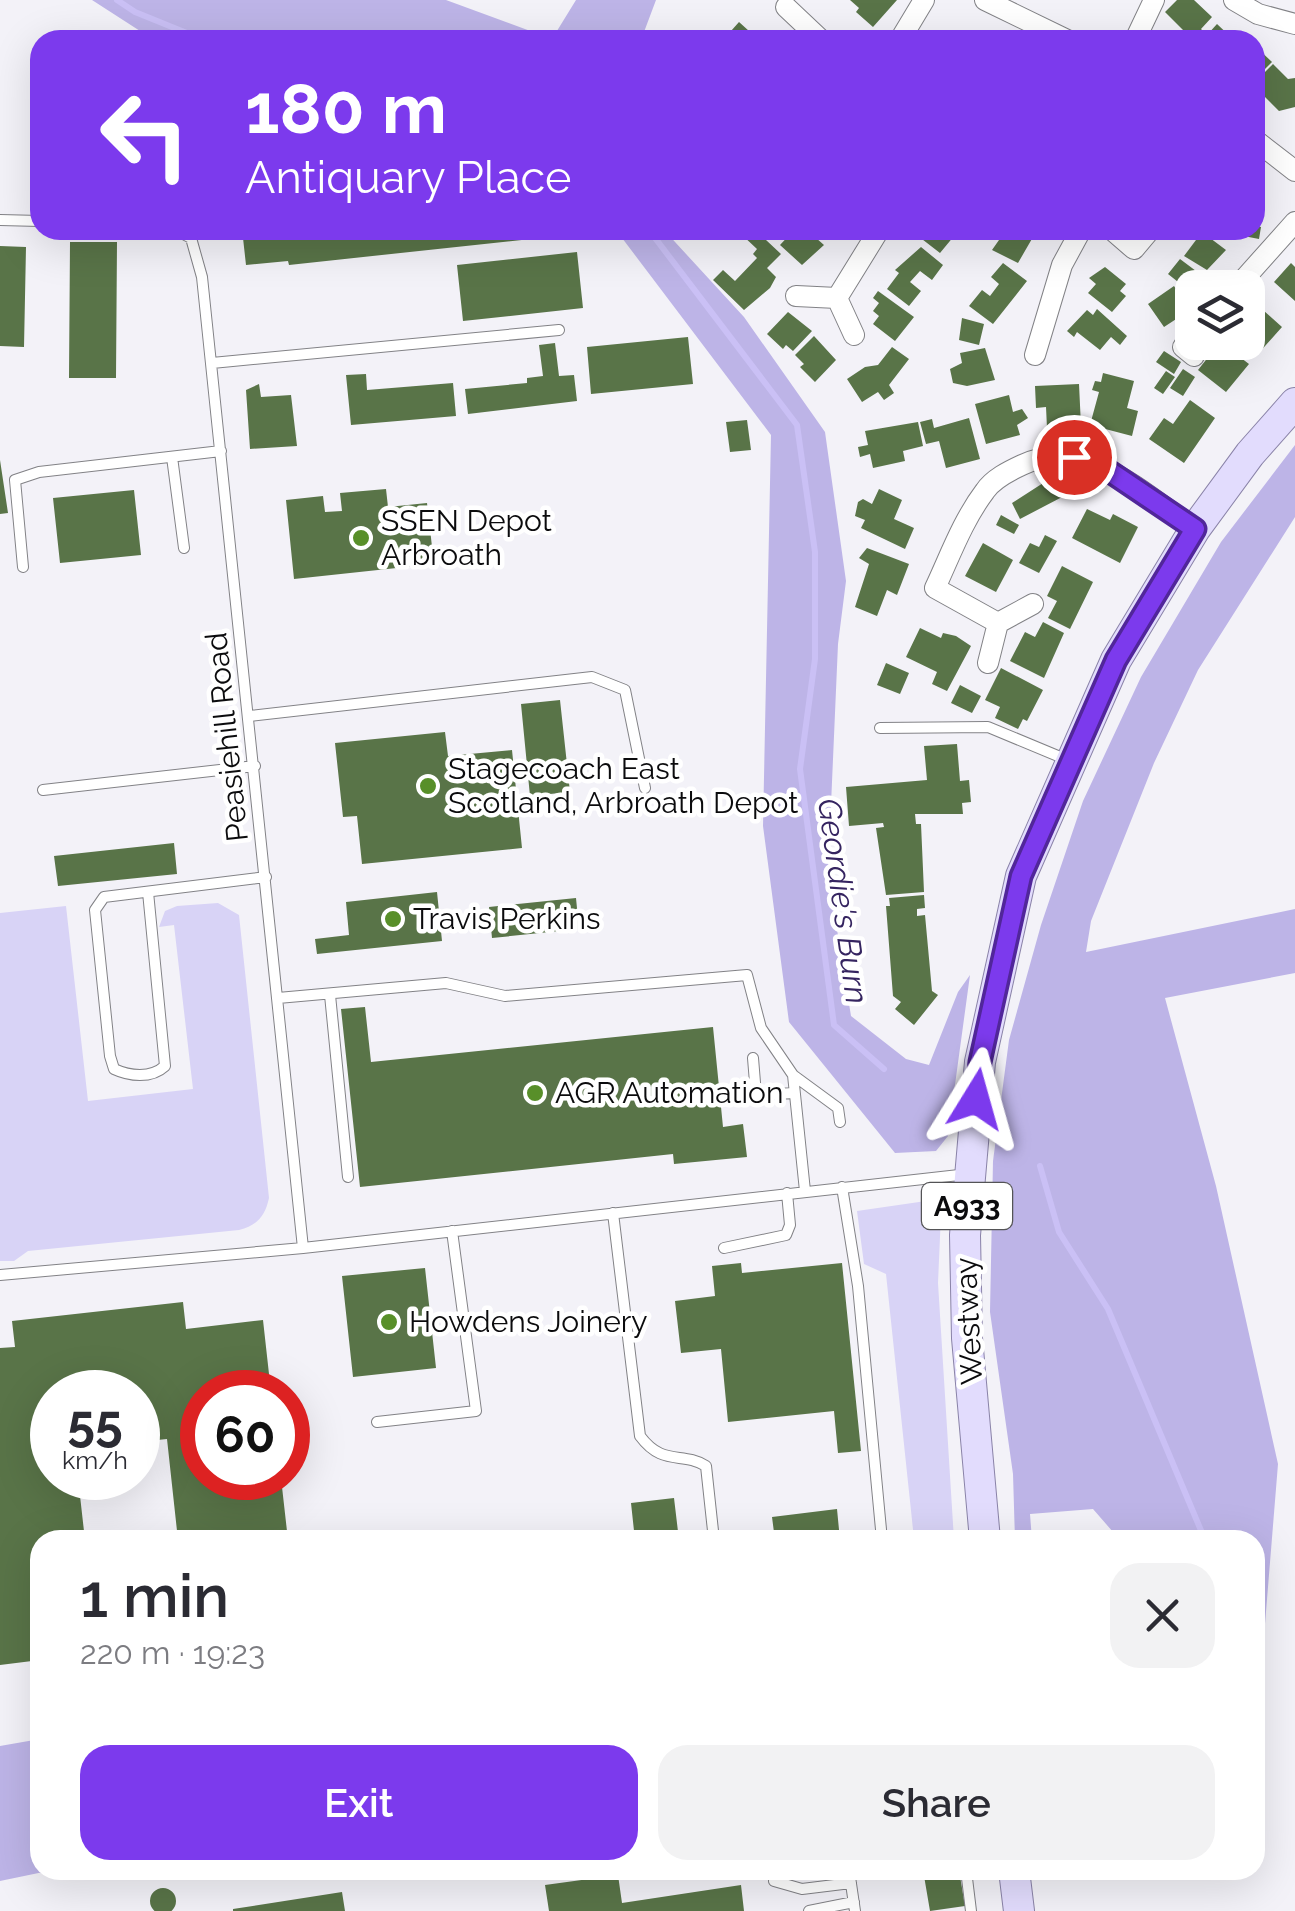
<!DOCTYPE html>
<html lang="en">
<head>
<meta charset="utf-8">
<style>
	:root { --surface:#fff; --page:#f2f2f3; --text:#2b2b33; --muted:#7c7c81; --accent:#7c3aed }
	body { margin:0; font-family:Raleway,sans-serif; background:var(--page); color:var(--text); height:100vh; display:flex; flex-direction:column; font-size:38px; white-space:nowrap }
	* { box-sizing:border-box; margin:0 }
	p { font-size:32px; color:var(--muted) }
	.icon { flex:none; width:55px; height:55px; fill:none; stroke:currentColor; stroke-width:2; stroke-linecap:round; stroke-linejoin:round }
	.map { position:relative; flex:1; overflow:hidden }
	.sheet { position:absolute; left:30px; top:1530px; width:1235px; height:350px; display:flex; flex-direction:column; background:var(--surface); border-radius:30px; box-shadow:0 10px 40px #0002 }
	.sheet>* { flex:none }
	.banner { position:absolute; left:30px; top:30px; width:1235px; height:210px; border-radius:30px; box-shadow:0 10px 40px #0002; background:#7c3aed; color:#fff; overflow:hidden }
	.fabs { position:absolute; left:1175px; top:270px; display:grid; gap:20px }
	.fabs a { display:grid; place-items:center; width:90px; height:90px; border-radius:20px; background:var(--surface); box-shadow:0 10px 40px #0002; font-size:50px }
	.speed { position:absolute; left:30px; top:1370px; display:flex; gap:20px; font-size:50px; font-weight:700; text-align:center }
	.speed>* { display:grid; place-content:center; width:130px; height:130px; border-radius:50%; background:var(--surface); box-shadow:0 10px 40px #0002; line-height:1 }
	.speed small { font-size:25px; font-weight:400 }
	.speed .limit { border:15px solid #d22; background:#fff; color:#111 }
	.pin { position:absolute; display:grid; place-items:center; width:85px; height:85px; color:#fff; margin:-42px; border:5px solid #fff; border-radius:50%; box-shadow:0 2px 10px #0007 }
	.me { position:absolute; width:110px; margin:-55px; rotate:8deg; stroke-linejoin:round; filter:drop-shadow(0 0 8px #0008) }
	.turn { display:flex; align-items:center; gap:35px; height:210px; padding:0 50px; font-size:45px }
	.turn .icon { width:130px; height:130px; stroke-width:2.5 }
	.turn b { display:block; font-size:70px; line-height:85px }
	.round { display:grid; place-items:center; flex:none; width:105px; height:105px; border-radius:30px; background:var(--page) }
	.summary { display:flex; align-items:center; justify-content:space-between; height:170px; padding:0 50px }
	h1 { font-size:60px; font-weight:600; line-height:75px }
	.cta { display:flex; gap:20px; margin-top:auto; padding:20px 50px }
	.cta a { flex:1; height:115px; border-radius:30px; background:var(--accent); color:#fff; font-size:40px; font-weight:600; line-height:115px; text-align:center }
	.cta a+a { background:var(--page); color:var(--text) }
	.map>svg:first-child { display:block }
	.green { fill:#d8d3f6 }
	.forest { fill:#bdb4e7 }
	.lines { fill:none; stroke-linecap:round; stroke-linejoin:round }
	.stream { stroke:#cac0f5; stroke-width:6 }
	.building { fill:#597448 }
	.service-casing { stroke:#828286; stroke-width:12 }
	.minor-casing { stroke:#828286; stroke-width:22 }
	.primary-casing { stroke:#8a83a8; stroke-width:32 }
	.service { stroke:#fff; stroke-width:10 }
	.minor { stroke:#fff; stroke-width:20 }
	.primary { stroke:#e2dcfd; stroke-width:30 }
	.route-casing { stroke:#51269a; stroke-width:25 }
	.route { stroke:#7c3aed; stroke-width:18 }
	.poi-dot { fill:#588f29; stroke:#fff; stroke-width:4 }
	.labels { text-anchor:middle; stroke-width:9; stroke-linejoin:round; paint-order:stroke }
	.shield { fill:#fff; stroke:#545456; stroke-width:2.5 }
	.shield-label { font-size:28px; font-weight:bold; fill:#0b0b0d }
	.poi-label { font-size:30px; fill:#0b0b0d; stroke:#fff; text-anchor:start }
	.street-label { font-size:30px; fill:#0b0b0d; stroke:#fff }
	.water-label { font-size:32px; font-style:italic; fill:#352460; stroke:#fff }
</style>
</head>
<body>
<div class="map">
<svg width="1295" height="1911" viewBox="0 0 1295 1911">
	<rect width="100%" height="100%" fill="#f3f2f8"/>
	<path class="green" d="M218,903L239,915L269,1198C265,1216 258,1225 239,1230L28,1251L14,1261H0V913L66,906L88,1101L193,1089L174,925L159,927L165,911L177,906Z
		M926,1201L941,1214L938,1283L954,1540H909L914,1539L886,1274L864,1264L857,1211Z"/>
	<path class="forest" d="M92,0H446L552,39L576,0H656L641,40H154Z
		M616,230H664L744,317L825,432L846,581L838,644L828,874L851,1016L906,1059L929,1065L958,992L970,975L948,1136L936,1151L895,1153L789,1022L763,826L771,435Z
		M1295,445V517L1198,670L1154,763L1091,921L1086,952L1295,909V973L1165,998L1216,1186L1278,1464L1255,1747V1540H1120L1093,1509L1030,1514L1032,1540H1015L1013,1474L990,1312L993,1161L1009,1040L1041,925L1083,801L1141,677L1221,542Z
		M40,1739V1870H53L0,1881V1746Z"/>
	<g class="lines">
		<path class="stream" d="M117,0L135,12L204,40
			M649,230L797,425L815,552V659L800,769L834,1025L884,1069
			M1040,1166L1059,1232L1108,1309L1205,1540"/>
	</g>
	<path class="building" d="M850,0H897L873,27L856,12L859,8Z
		M1177,0H1194L1212,17L1201,29L1207,35L1217,24L1234,40H1193L1165,12Z
		M739,22L759,40H723Z
		M1255,46L1272,62L1255,79Z
		M1273,64L1288,79L1295,78V107L1279,111L1255,87V82Z
		M1255,226L1261,227L1259,239L1223,232L1255,230Z
		M285,230H558V236L289,265L288,261L246,265L243,238L285,234Z
		M745,230L766,240L781,254L767,268L776,277L770,288L744,310L713,280L723,270L735,281L757,258L753,254L757,249L741,234Z
		M794,230H807L824,245L802,265L780,245Z
		M923,230H959L940,253L918,236Z
		M1006,230H1020L1033,237L1018,263L992,250Z
		M1202,232L1226,250L1207,270L1184,256Z
		M70,242H117L116,378H69Z
		M0,246L26,247L24,347L0,346Z
		M921,247L943,265L932,280L920,271L910,282L921,291L909,306L887,289L899,273L895,270Z
		M577,252L583,308L463,321L457,265Z
		M1180,259L1204,277L1192,288V293L1168,274Z
		M1003,263L1027,281L993,324L969,306L982,290L990,296L999,284L991,277Z
		M1291,263L1295,267V301L1274,282Z
		M1105,267L1126,284L1120,291L1126,296L1112,312L1088,293L1096,284L1089,278Z
		M1174,286L1190,310L1164,327L1148,304Z
		M878,291L914,317L895,341L873,324L879,316L873,311L879,303L873,298Z
		M1255,303L1282,327L1256,356L1241,342H1248V312Z
		M1097,309L1127,336L1120,345L1111,337L1100,350L1077,332L1074,337L1067,331L1087,310L1093,315Z
		M788,312L812,331L793,351L786,345L783,349L767,334Z
		M962,318L984,324L979,345L959,340Z
		M814,336L836,360L815,382L800,367L804,364L795,355Z
		M688,337L693,384L591,394L587,347Z
		M1220,342L1249,364L1226,392L1198,370Z
		M555,343L559,376L574,375L577,401L468,414L465,389L527,383V378L543,376L539,345Z
		M892,347L909,359L889,385L894,393L884,400L878,392L862,402L847,379L865,367L878,365Z
		M985,348L995,380L967,386L953,383L950,369L962,363L960,353Z
		M1164,351L1181,362L1174,374L1156,362Z
		M1183,369L1195,377L1183,396L1170,388Z
		M1166,371L1175,377L1163,394L1154,388Z
		M1103,373L1134,381L1127,408L1138,411L1132,436L1090,425L1099,392L1092,390L1095,381L1101,382Z
		M366,374L367,390L453,383L456,416L351,425L346,375Z
		M259,384L261,397L291,395L297,446L250,449L246,390Z
		M1079,384L1081,426L1047,428L1046,407L1036,408L1035,386Z
		M1009,395L1013,412L1022,409L1028,418L1017,425L1020,435L986,444L975,404Z
		M1190,400L1215,418L1184,463L1149,439L1164,418L1173,424Z
		M969,418L980,459L946,468L939,441L926,444L920,422L932,419L934,428Z
		M747,420L751,450L730,452L726,422Z
		M918,422L923,446L903,451L905,461L873,468L870,454L860,457L858,447L868,445L865,431Z
		M0,460L8,513L0,514Z
		M1054,476L1064,496L1020,519L1012,503Z
		M386,489L388,507L427,503L434,564L294,579L286,500L323,496L325,512L342,511L340,493Z
		M879,489L902,500L894,519L914,528L905,549L861,528L865,520L855,516L858,502L863,499L872,504Z
		M134,490L141,555L60,563L53,498Z
		M1087,509L1110,520L1113,514L1138,527L1120,563L1072,538Z
		M1001,515L1019,525L1014,534L996,525Z
		M1045,535L1057,541L1039,573L1019,563L1030,543L1039,547Z
		M983,543L1013,560L996,592L965,576Z
		M867,548L909,564L897,595L887,590L877,616L855,607L869,564L859,558Z
		M1062,566L1093,582L1070,629L1048,618L1057,601L1047,596Z
		M1043,622L1064,633L1044,678L1010,661L1025,632L1035,637Z
		M920,628L941,638L943,633L956,636L971,646L947,691L932,684L937,672L906,657Z
		M886,663L909,673L900,694L877,685Z
		M1001,668L1043,690L1027,721L1023,719L1018,729L995,718L1000,707L985,700Z
		M960,685L981,696L972,713L951,703Z
		M560,700L570,792L530,796L521,704Z
		M445,732L448,756L512,750L522,848L362,864L357,816L343,817L335,743Z
		M957,744L960,781L969,780L971,802L962,803L963,814H915L916,824H921L924,892L886,895L876,828L884,827L883,823L849,826L846,787L927,780L924,746Z
		M174,843L177,874L58,886L54,856Z
		M437,892L442,941L317,954L315,939L349,935L346,902Z
		M924,895L925,908L917,909V916L925,915L932,991L938,995L914,1025L895,1009L901,1002L893,996L886,906H890L889,898Z
		M576,898L579,929L492,938L489,907Z
		M365,1007L371,1062L713,1027L723,1127L743,1124L747,1157L674,1164L673,1154L360,1187L341,1009Z
		M741,1263L742,1273L842,1263L861,1451L838,1453L834,1411L728,1422L721,1349L681,1353L675,1301L715,1296L712,1266Z
		M425,1268L436,1368L353,1377L342,1276Z
		M183,1302L186,1329L263,1320L271,1392H202V1478H281L288,1540H178L167,1439L138,1442V1392H52V1478H78L85,1540H40V1660L0,1665V1348L15,1347L12,1321Z
		M674,1498L679,1540H635L631,1503Z
		M837,1509L840,1540H775L772,1517Z
		M923,1870H959L965,1906L930,1911Z
		M618,1875L622,1903L741,1885L744,1911H549L545,1885Z
		M150 1901a13 13 0 1 1 26 0a13 13 0 1 1-26 0Z
		M342,1892L345,1911H233V1909Z"/>
	<g class="lines">
		<defs>
			<path id="service" d="M0,220L40,221
				M176,230L191,238L202,277L303,1248
				M212,363L559,330
				M172,457L184,548
				M23,567L15,480L39,472L221,451
				M250,716L592,677L625,690L645,788
				M880,728L988,727L1070,761
				M43,790L255,766
				M148,892L165,1066C151,1079 129,1076 114,1069L110,1056L95,910L104,897L266,877
				M330,995L348,1177
				M278,998L446,983L505,996L747,975L761,1028L793,1075L805,1191
				M753,1058L756,1095L794,1093
				M793,1075L838,1108L840,1122
				M842,1187L858,1286L882,1540
				M613,1213L640,1436C663,1467 682,1451 706,1466L714,1540
				M724,1248L786,1235L790,1225L787,1193
				M0,1275L303,1248L968,1174
				M377,1422L476,1411L452,1231
				M849,1870L855,1911
				M966,1870L971,1911
				M849,1873L868,1870
				M774,1881L802,1889L851,1883
				M809,1911L854,1902"/>
			<path id="minor" d="M985,0L1067,40
				M1234,0L1258,14L1295,24
				M786,7L821,40
				M900,40L924,0
				M1135,40L1154,0
				M1255,140L1295,171
				M1112,230L1134,249L1150,230
				M1236,288L1295,222
				M796,296L837,298L854,335
				M837,298L879,230
				M1192,336L1183,347L1194,356
				M1035,355L1062,265L1081,230
				M998,623L935,588C950,556 963,520 985,491C993,479 1009,471 1022,465C1085,435 1146,496 1195,529
				M988,663L998,623L1033,604"/>
			<path id="primary" d="M985,1540L967,1338L965,1235L980,1062L1021,876L1116,660L1195,529L1250,454L1295,403
				M1014,1870L1019,1911"/>
		</defs>
		<use href="#service" class="service-casing"/>
		<use href="#minor" class="minor-casing"/>
		<use href="#primary" class="primary-casing"/>
		<use href="#service" class="service"/>
		<use href="#minor" class="minor"/>
		<use href="#primary" class="primary"/>
	</g>
	<g class="lines">
		<defs>
			<path id="route" d="M976,1099L980,1062L1021,876L1116,660L1195,529L1103,467L1074,457"/>
		</defs>
		<use href="#route" class="route-casing"/>
		<use href="#route" class="route"/>
	</g>
	<g class="poi-dot">
		<circle cx="361" cy="538" r="10"/>
		<circle cx="428" cy="786" r="10"/>
		<circle cx="393" cy="919" r="10"/>
		<circle cx="535" cy="1093" r="10"/>
		<circle cx="389" cy="1322" r="10"/>
	</g>
	<g class="labels">
		<rect class="shield" x="922" y="1183" width="90" height="46" rx="8"/>
		<g class="shield-label">
			<text x="967" y="1216">A933</text>
		</g>
		<g class="poi-label">
			<text x="381" y="531">SSEN Depot<tspan x="381" dy="34">Arbroath</tspan></text>
			<text x="448" y="779">Stagecoach East<tspan x="448" dy="34">Scotland, Arbroath Depot</tspan></text>
			<text x="413" y="929">Travis Perkins</text>
			<text x="555" y="1103">AGR Automation</text>
			<text x="409" y="1332">Howdens Joinery</text>
		</g>
		<g class="street-label">
			<text transform="translate(227 737) rotate(-96)" y="10">Peasiehill Road</text>
			<text transform="translate(969 1321) rotate(-93)" y="10">Westway</text>
		</g>
		<g class="water-label">
			<text transform="translate(843 901) rotate(82)" y="11">Geordie's Burn</text>
		</g>
	</g>
</svg>
<div class="fabs">
<a><svg class="icon" aria-label="layers" viewBox="0 0 24 24"><path d="M12 4l9 5-9 5-9-5zM3 14l9 5 9-5"/></svg></a>
</div>
<div class="speed"><div>55<small>km/h</small></div><div class="limit">60</div></div>
<div class="pin" style="left:1074px;top:457px;background:#d93025"><svg class="icon" aria-label="arrive" viewBox="0 0 24 24"><path d="M6 21V4h12l-3 4 3 4H6"/></svg></div>
<svg class="me" style="left:976px;top:1099px" viewBox="-20 -20 40 40"><path d="M0-17L14 15 0 8-14 15z" fill="#7c3aed" stroke="#fff" stroke-width="4"/></svg>
<div class="banner">
<div class="turn"><svg class="icon" aria-label="left" viewBox="0 0 24 24"><path d="M17 20v-9H6M10 6l-5 5 5 5"/></svg><div><b>180 m</b>Antiquary Place</div></div>
</div>
<section class="sheet">
<div class="summary"><div><h1>1 min</h1><p>220 m · 19:23</p></div><a class="round"><svg class="icon" aria-label="close" viewBox="0 0 24 24"><path d="M6 6l12 12M18 6L6 18"/></svg></a></div>
<div class="cta"><a>Exit</a><a>Share</a></div>
</section>
</div>
</body>
</html>
